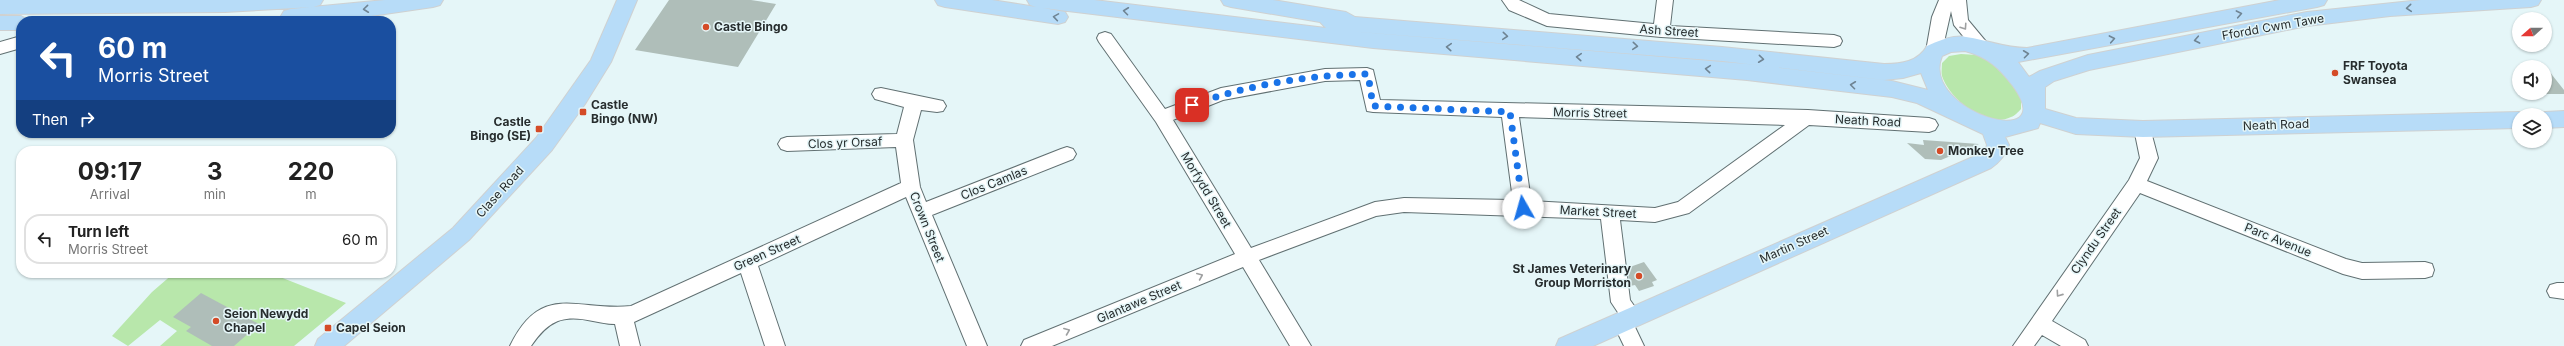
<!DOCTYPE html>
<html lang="en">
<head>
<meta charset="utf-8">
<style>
	:root { --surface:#fff; --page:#f2f2f2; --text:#222; --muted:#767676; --line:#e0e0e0 }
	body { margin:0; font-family:Inter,sans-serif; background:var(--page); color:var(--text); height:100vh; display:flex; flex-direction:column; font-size:15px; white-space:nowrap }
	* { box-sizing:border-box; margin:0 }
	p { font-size:13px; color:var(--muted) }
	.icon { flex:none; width:22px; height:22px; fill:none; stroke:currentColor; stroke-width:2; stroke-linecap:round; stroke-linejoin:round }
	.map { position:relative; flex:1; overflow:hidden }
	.drawer { position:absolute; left:16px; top:146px; width:380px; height:132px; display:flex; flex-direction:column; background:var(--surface); border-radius:16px; box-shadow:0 1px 3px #0004 }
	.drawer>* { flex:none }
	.banner { position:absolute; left:16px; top:16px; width:380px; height:122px; border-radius:16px; box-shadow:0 1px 3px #0004; background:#1a4fa0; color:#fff; overflow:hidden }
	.needle { width:26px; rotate:249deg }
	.tools { position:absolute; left:2512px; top:12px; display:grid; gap:8px }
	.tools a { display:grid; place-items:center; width:40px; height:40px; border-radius:50%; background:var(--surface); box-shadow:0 1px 3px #0004; font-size:20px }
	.pin { position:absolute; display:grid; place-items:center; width:34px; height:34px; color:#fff; margin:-17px; border-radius:8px; box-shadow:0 2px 6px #0006 }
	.me { position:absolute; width:44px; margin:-22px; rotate:353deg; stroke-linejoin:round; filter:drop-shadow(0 0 3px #0008) }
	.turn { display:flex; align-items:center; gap:14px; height:84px; padding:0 16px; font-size:18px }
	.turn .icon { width:52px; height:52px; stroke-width:2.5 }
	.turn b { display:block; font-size:28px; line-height:34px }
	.then { display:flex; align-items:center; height:38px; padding:0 16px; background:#0003; gap:8px; font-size:15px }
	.eta { display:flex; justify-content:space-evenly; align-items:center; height:68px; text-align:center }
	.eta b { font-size:24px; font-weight:700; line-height:28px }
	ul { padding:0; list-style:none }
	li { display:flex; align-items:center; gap:12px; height:50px; margin:0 8px 6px; padding:0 8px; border:2px solid var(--line); border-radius:16px }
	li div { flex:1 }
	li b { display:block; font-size:15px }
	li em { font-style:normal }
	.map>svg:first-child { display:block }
	.green { fill:#b8e7ab }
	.building { fill:#afbeb9 }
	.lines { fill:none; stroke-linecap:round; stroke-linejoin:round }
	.minor-casing { stroke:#617072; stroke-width:2 }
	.major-casing { stroke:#cfd1d1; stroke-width:2 }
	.minor { fill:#fff; fill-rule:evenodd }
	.major { fill:#b7dcf8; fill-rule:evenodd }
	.oneway { stroke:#6f8493 }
	.oneway2 { stroke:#9ea0a1 }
	.route { stroke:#1a73e8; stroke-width:7; stroke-dasharray:0 12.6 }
	.poi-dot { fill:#d44b27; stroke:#e5f6f8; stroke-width:1.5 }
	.labels { text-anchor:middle; stroke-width:3; stroke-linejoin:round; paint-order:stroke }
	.poi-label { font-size:12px; font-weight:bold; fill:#272d2e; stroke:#e5f6f8; text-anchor:start }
	.street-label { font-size:12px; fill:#272d2e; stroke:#e5f6f8 }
</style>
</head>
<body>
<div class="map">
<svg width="2564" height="346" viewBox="0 0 2564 346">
	<rect width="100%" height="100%" fill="#e5f6f8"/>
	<path class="green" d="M1961,54L1977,55L1990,60L2001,69L2021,97V109C2018,112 2015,116 2011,117C1986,130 1949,98 1942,76C1941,72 1942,67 1942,63L1949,56Z
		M174,273H270L346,303L294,346H160L177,331L160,320L128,346L112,336L152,292Z"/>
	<path class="building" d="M669,0H751L776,4L738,67L635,50Z
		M2545,66L2564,90V94H2545Z
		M1923,140L1979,144L1941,160L1925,159L1907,143L1924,145Z
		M1644,262L1657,280L1652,282L1654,286L1639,291L1635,285L1630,286L1627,268Z
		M201,293L259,324L234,346H212L186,331L191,327L173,317Z"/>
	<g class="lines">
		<defs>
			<path id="minor" d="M1502,0H1519L1549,14L1654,24L1657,0H1673L1670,26L1834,35L1840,37L1842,41L1840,45L1834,47L1661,37L1547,26L1509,10Z
				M1939,0H1966L1968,20L1988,44L1990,48L1988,52H1976L1954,25L1951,11L1942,51L1940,55H1928L1926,51L1932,17Z
				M1105,32L1111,34L1165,109L1221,88L1325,69L1367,68L1373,70L1380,100L1808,110L1929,118L1935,120L1938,125L1935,130L1929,132L1809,125L1689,213L1655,222L1620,220L1630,300L1642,317L1639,323L1634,325L1644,346H1624L1612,321L1615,315L1619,314L1611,302L1601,219L1404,212L1376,216L1259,260L1311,346H1290L1243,267L1052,346H1021L1024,340L1235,254L1156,122L1099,42L1097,38L1099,34ZM1360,80L1367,111L1373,112L1502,117L1513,200L1404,198L1375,202L1251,248L1173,120L1223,100L1325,81ZM1519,117L1785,125L1678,202L1655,208L1531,201Z
				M21,36V48L0,54V42Z
				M881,88L943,101L946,106L943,111L937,112L921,110L913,140L920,187L926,202L1061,149L1067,147L1073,149L1076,154L1073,159L932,215L987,346H967L906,197L758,266L785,346H765L741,273L634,322L640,346H620L615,324C607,324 600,322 593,321C562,314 548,321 531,346H510C542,280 578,312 631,306L901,183L896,147L787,151L781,149L778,144L781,139L787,137L897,134L904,107L875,99L872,94L875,89Z
				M2143,122L2149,124L2158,158L2147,181L2346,259L2362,263L2425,262L2432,264L2434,270L2432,276L2425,278L2362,279L2343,274L2140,193L2052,321L2085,340L2088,346H2061L2042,335L2034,346H2013L2129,180L2140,158L2134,129L2137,124Z
				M2557,283H2564V299L2550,297L2547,291L2550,285Z"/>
			<path id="major" d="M0,0H323L320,5L313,7L225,12L0,14Z
				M385,0H443L440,5L433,7L371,16L284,21L281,16L284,11L291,9Z
				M617,0H637L611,62L585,104L552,150L469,240L344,346H315L318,339L453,228L536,138L591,60Z
				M935,0H992L1036,7L1030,5L1027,0H1094L1326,28L1320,22L1231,7L1224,5L1221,0H1273L1346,12L1355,17L1722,47L1884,64C1901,64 1918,62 1927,46C1939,41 1952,35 1966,37C1987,40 2005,48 2027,48L2280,0H2327L2324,5L2317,7L2018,62L2029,77L2040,71L2088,55L2307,12L2421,0H2541L2538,5L2531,7L2390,16L2307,26L2089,70L2054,81L2045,87V109L2076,118L2143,121L2519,112L2527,115H2519V128L2143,137L2076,134L2040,123L2038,128L2005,137L2009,145C2004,156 2001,161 1991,168L1593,346H1556L1559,339L1975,156L1985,150L1987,145L1983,134L1917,103L1892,97L1747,80L1373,48L1043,8L1065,12L1068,17L1065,22L1058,24L945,7L938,5ZM1347,31L1722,61L1884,80L1903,78L1921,73L1928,90L1892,81L1747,64ZM1965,51C1988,57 1999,68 2013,86C2062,153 1919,112 1942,56L1951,52Z
				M0,16H21L30,21H21V30H0Z
				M2564,111V127L2545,128V115H2537L2545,112Z"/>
		</defs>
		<use href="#minor" class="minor-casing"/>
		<use href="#major" class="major-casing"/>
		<use href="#minor" class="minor"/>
		<use href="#major" class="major"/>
	</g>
	<defs><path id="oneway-chevron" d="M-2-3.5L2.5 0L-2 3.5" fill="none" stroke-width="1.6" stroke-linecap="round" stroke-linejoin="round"/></defs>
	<g class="oneway">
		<use href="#oneway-chevron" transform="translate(2409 8) rotate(175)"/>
		<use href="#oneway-chevron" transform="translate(366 9) rotate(174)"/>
		<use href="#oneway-chevron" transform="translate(1126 11) rotate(-173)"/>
		<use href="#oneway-chevron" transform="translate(2239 14) rotate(-11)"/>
		<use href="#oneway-chevron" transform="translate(1056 17) rotate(-171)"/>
		<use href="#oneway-chevron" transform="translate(1505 36) rotate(5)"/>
		<use href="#oneway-chevron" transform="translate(2112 39) rotate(-11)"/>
		<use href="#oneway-chevron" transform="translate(2197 40) rotate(169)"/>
		<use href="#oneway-chevron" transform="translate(1635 46) rotate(5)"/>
		<use href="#oneway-chevron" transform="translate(1449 47) rotate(-176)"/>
		<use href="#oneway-chevron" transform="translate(2026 54) rotate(-7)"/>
		<use href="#oneway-chevron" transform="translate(1579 57) rotate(-176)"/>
		<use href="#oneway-chevron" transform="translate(1761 59) rotate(6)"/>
		<use href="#oneway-chevron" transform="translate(1708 69) rotate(-175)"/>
		<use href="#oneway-chevron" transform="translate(1853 85) rotate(-173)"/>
	</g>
	<g class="oneway2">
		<use href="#oneway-chevron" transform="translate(1964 27) rotate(56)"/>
		<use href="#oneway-chevron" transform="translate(1200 276) rotate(-23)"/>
		<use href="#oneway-chevron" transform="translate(2059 294) rotate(125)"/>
		<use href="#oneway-chevron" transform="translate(1067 331) rotate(-22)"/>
	</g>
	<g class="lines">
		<path class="route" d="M1192,105C1247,85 1308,75 1368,74L1373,106L1510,112L1523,208"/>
	</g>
	<g class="poi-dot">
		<circle cx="706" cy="27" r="4"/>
		<circle cx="2335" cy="73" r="4"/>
		<rect x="579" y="108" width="8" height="8" rx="2"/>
		<rect x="535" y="125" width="8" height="8" rx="2"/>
		<circle cx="1940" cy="151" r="4"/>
		<circle cx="1639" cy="276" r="4"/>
		<circle cx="216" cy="321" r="4"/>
		<rect x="324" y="324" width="8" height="8" rx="2"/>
	</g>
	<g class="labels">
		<g class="poi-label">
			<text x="714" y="31">Castle Bingo</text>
			<text x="2343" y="70">FRF Toyota<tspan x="2343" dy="14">Swansea</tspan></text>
			<text x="591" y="109">Castle<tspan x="591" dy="14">Bingo (NW)</tspan></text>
			<text x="531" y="126" text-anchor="end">Castle<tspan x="531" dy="14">Bingo (SE)</tspan></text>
			<text x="1948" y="155">Monkey Tree</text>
			<text x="1631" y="273" text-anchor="end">St James Veterinary<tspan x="1631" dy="14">Group Morriston</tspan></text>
			<text x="224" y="318">Seion Newydd<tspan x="224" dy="14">Chapel</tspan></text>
			<text x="336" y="332">Capel Seion</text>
		</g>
		<g class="street-label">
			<text transform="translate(2273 27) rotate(-10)" y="4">Ffordd Cwm Tawe</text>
			<text transform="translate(1669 31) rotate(4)" y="4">Ash Street</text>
			<text transform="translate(1590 113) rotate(1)" y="4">Morris Street</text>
			<text transform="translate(1868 121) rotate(3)" y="4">Neath Road</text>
			<text transform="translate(2276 125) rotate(-2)" y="4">Neath Road</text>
			<text transform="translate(845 143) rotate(-2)" y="4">Clos yr Orsaf</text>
			<text transform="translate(994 183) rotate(-22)" y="4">Clos Camlas</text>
			<text transform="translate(1206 190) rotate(59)" y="4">Morfydd Street</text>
			<text transform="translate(500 192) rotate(-48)" y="4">Clase Road</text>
			<text transform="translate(1598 212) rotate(3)" y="4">Market Street</text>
			<text transform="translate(927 227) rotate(68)" y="4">Crown Street</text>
			<text transform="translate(2278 240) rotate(22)" y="4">Parc Avenue</text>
			<text transform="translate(2096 241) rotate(-55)" y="4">Clyndu Street</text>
			<text transform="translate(1794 245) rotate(-24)" y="4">Martin Street</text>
			<text transform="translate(767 253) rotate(-24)" y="4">Green Street</text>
			<text transform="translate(1139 302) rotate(-23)" y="4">Glantawe Street</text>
		</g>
	</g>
</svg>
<div class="tools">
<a><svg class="needle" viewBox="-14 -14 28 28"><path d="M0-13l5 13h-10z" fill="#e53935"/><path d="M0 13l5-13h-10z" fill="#767676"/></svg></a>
<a><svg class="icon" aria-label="sound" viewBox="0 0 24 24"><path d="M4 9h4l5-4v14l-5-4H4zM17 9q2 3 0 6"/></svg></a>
<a><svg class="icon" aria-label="layers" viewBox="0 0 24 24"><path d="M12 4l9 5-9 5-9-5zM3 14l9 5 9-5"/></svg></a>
</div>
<div class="pin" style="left:1192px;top:105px;background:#d93025"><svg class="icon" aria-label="arrive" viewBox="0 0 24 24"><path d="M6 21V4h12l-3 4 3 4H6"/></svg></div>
<svg class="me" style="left:1523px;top:208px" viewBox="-20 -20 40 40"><circle r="19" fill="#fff"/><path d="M0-13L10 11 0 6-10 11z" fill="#1a73e8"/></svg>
<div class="banner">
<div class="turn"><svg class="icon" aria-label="left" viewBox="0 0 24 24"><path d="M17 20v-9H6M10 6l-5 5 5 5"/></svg><div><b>60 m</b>Morris Street</div></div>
<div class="then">Then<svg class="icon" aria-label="right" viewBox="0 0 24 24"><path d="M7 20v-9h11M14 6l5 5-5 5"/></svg></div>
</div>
<section class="drawer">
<div class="eta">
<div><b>09:17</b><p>Arrival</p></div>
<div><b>3</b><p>min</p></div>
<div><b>220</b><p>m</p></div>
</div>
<ul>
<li><svg class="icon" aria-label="left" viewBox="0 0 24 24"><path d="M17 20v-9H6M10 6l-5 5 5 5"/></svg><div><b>Turn left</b><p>Morris Street</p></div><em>60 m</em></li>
</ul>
</section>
</div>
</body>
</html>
